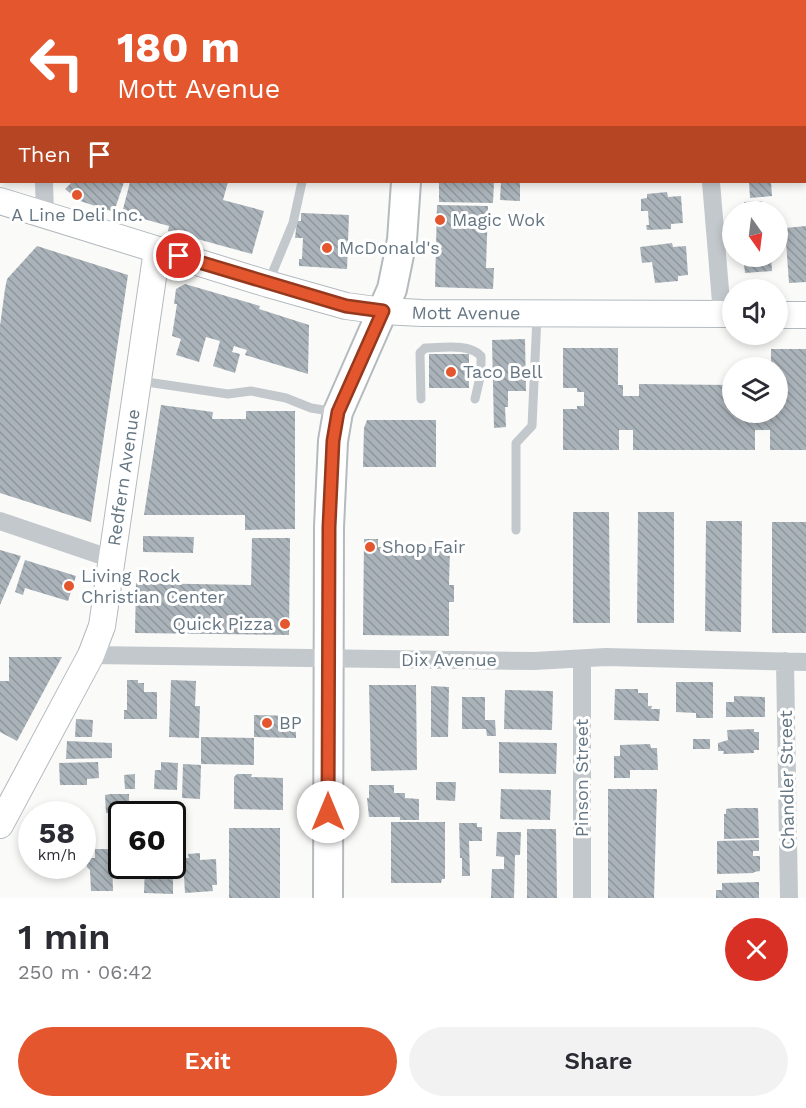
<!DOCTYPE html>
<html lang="en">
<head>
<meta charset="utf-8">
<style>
	:root { --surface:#fff; --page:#f2f2f3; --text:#2b2b33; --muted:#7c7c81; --accent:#e4572e }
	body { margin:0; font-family:"Work Sans",sans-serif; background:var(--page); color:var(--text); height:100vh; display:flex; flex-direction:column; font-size:22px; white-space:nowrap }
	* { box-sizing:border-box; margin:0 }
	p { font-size:20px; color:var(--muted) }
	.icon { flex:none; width:33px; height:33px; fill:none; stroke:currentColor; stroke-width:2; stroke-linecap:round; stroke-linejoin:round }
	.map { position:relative; height:898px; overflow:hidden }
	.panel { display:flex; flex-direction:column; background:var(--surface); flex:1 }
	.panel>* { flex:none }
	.guide { position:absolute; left:0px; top:0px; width:807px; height:183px; box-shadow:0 3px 9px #0003; background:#e4572e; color:#fff; overflow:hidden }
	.needle { width:39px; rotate:166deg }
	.controls { position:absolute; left:722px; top:201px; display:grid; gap:12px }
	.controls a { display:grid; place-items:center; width:66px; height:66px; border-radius:50%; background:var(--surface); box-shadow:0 3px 9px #0003; font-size:30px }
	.speed { position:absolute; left:18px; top:801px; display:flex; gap:12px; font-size:30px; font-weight:700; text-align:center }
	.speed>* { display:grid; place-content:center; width:78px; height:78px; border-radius:50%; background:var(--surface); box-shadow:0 3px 9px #0003; line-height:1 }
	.speed small { font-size:15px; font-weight:400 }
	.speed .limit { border:3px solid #111; border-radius:9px; background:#fff; color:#111 }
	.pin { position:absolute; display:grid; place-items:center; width:51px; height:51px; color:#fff; margin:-26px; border:3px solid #fff; border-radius:50%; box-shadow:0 2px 6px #0007 }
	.me { position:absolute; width:66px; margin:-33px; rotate:0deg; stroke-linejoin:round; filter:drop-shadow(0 0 4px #0008) }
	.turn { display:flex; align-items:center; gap:21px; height:126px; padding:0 18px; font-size:27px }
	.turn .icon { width:78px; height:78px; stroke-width:2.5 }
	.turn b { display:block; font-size:42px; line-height:51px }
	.then { display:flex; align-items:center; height:57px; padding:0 18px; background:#0003; gap:12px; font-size:22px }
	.round { display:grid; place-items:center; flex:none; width:63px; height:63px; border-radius:32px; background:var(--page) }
	.overview { display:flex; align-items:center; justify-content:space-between; height:102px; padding:0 18px }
	h1 { font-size:36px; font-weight:600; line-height:45px }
	.action { display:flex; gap:12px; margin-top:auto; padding:12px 18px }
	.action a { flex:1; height:69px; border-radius:36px; background:var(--accent); color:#fff; font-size:24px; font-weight:600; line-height:69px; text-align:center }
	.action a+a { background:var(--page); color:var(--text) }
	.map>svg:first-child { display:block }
	.building { fill:url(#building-back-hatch) }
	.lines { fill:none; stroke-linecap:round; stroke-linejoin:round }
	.secondary-casing { stroke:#b3babf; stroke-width:28 }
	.primary-casing { stroke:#b5babe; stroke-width:32 }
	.lane { stroke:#c3c8cc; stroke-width:9 }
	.street { stroke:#c3c8cc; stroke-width:18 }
	.secondary { stroke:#fff; stroke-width:26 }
	.primary { stroke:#fff; stroke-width:28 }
	.rail-casing { stroke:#a2aab0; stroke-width:7 }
	.rail { stroke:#fff; stroke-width:4.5; stroke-dasharray:14; stroke-linecap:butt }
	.route-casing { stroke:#94391e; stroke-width:15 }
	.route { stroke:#e4572e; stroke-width:10 }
	.poi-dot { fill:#e4572e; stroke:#fff; stroke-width:2 }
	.labels { text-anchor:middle; stroke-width:6; stroke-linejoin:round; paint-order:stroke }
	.poi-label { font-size:18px; fill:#657683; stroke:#fff; text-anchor:start }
	.street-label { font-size:18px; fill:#657683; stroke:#fff }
</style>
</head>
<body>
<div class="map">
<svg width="806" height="898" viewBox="0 0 806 898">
	<defs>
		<pattern id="building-back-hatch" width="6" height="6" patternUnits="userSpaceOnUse" patternTransform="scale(1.5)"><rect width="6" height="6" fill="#aab3b9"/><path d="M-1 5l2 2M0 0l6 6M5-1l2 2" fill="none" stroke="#8e969c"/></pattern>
	</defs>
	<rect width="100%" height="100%" fill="#fafaf8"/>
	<path class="building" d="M72,182H124L114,212L80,201L65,189Z
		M130,182H228L223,200L264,211L252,254L168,231L169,226L122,213Z
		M439,182H494L493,203L439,202Z
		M501,182H520V201L500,200Z
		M749,182H771L772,196L750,198Z
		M667,192L668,197L681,196L683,223L671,224V229L647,230L646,225H649L648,211H641V199L647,198V194Z
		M762,201L763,212H744V202Z
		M437,205L488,206L486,268H494L493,289L435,287Z
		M301,213L349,215L347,269L299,266V259H302L303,238H295L297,221H301Z
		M806,226V282L789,283L785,228Z
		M672,243L673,247L686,246L688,275L678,276V281L655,283L652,262L642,263L640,247Z
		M37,246L128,275L91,522L0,493V326L5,289L7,279Z
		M743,256H771L772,271L745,273Z
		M185,284L260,306L259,309L309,325L308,374L245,355L247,350L234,346L232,352L240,354L235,373L213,366L220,341L206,337L199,362L176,355L181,339L172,336L177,304H174L176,289Z
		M525,339L526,391H508V407H505L506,427L494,428L492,340Z
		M563,348H618V385H623V396H639V384L732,385V412H777V368H771V349H806V450H770V430H755V450H633V430H619V450H563V409H577V406H584V392H577V388H563Z
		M429,354H469V388H429Z
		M161,405L213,412L212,419H246V411H295V529L245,530V515H144Z
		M367,420H436V467H363L364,428Z
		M573,512H609L610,623H573Z
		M638,512H674V623H637Z
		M706,521H742L741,632L705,631Z
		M772,522H806V633H772Z
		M143,536L194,537L193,553L143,552Z
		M252,538H290L289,635L135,633L136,583L251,585Z
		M364,539H378V547H450L449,585H454V602H449V636L363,635Z
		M0,550L21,556L0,605Z
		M25,560L76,576L68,601L25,588L23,595L15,592Z
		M9,657H62L17,741L0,732V681H9Z
		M127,680H138V683H144V692H157V719H124V710H127Z
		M171,680L196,681L195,706H200L199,738L169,737Z
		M676,682H713V718H696V713L676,712Z
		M369,685H416L417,770L371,771Z
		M431,686L449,687L448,737H431Z
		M615,689H638V693H648V706H652L651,709H660L659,721L614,720Z
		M505,690L553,691L552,730L504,729Z
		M734,696L765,697V717H726V702H734Z
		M462,697H485V720H495L496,736H487L486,729H462Z
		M254,715L296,716V738L254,737Z
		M76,719L93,720L92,737H75Z
		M754,729V732H759V750H754V753L723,754L724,751H718V743L728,740L727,730Z
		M201,737L254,738V765L201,764Z
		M693,739H710V749H693Z
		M67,741L112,743V758L66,759Z
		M499,742L557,743L556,774L499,773Z
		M650,744L651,748H657L658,770H630V778H614V756H620V745Z
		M98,762L99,778L87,779V785H60L59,763Z
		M161,762L178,763L177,790L154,789L155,770H161Z
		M183,764L201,765L200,799L182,798Z
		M135,774V789H125L124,775Z
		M237,774H252L251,777L283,778V810L234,809V777Z
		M436,782H456L455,801L436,800Z
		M369,785H394V793H405V798L419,799V820H400V817H369L367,798H369Z
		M501,789L551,790L550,820L500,819Z
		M608,789H657L654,898H608Z
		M111,794H129V812L106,813L105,795Z
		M733,808H758L759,838L724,839V814H726V809Z
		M391,822H445V879H442L441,883H391Z
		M459,823H477V827H482V841H469L470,876H462V858H460Z
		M229,828H280V898H229Z
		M527,829H556L557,898H527Z
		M497,832H521L520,855H515L514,898H491L492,869H504V857L496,856Z
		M759,840V851H753V856H760V871L754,872V873L717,874V841Z
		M95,849H109L110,853H112L113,891H91L90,870L87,867L86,862L90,858H95Z
		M200,853V860L216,859L217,885H212L213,891L185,893L183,858H189L188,854Z
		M145,866H173V894L144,893Z
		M759,882V898H716V890H722V883Z"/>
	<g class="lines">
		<defs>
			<g id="secondary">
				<path id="s1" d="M0,201L268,284L346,306L383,311L422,313L732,314"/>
				<path d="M777,315H806"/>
				<path id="s2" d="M0,825L91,655L102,626L157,250"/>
			</g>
			<path id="primary" d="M412,2V0
				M328,898L329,527L333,441L338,412L392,289L402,240L406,182"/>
		</defs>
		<use href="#secondary" class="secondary-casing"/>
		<use href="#primary" class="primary-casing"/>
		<path class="lane" d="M0,60L2,86
			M269,281L293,223L302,182
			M140,381L228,394L251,391L286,398L311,408L336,412
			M421,399L420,353L425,348C442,348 469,343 481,356V373L475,399
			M516,530V443L532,426L537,316"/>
		<path class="street" d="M696,0V2
			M166,2V0
			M44,182L45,214
			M711,182L722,314
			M0,521L112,559
			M91,655L534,661L606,657L806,662
			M582,659V898
			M785,661L789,898"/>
		<use href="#secondary" class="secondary"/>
		<use href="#primary" class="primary"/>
		<defs>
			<path id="rail" d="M197,2L198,0
				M239,2L241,0"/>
		</defs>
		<use href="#rail" class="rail-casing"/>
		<use href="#rail" class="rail"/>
	</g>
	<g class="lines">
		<defs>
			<path id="route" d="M179,256L346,306L383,311L338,412L333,441L329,527L328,812"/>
		</defs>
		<use href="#route" class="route-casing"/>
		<use href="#route" class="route"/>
	</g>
	<g class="poi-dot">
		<circle cx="77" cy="195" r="6"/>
		<circle cx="440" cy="220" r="6"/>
		<circle cx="327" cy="248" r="6"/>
		<circle cx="451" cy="372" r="6"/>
		<circle cx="370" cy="547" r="6"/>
		<circle cx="69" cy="586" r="6"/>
		<circle cx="285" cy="624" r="6"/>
		<circle cx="267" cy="723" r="6"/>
	</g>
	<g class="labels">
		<g class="poi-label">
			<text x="77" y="221" text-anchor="middle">A Line Deli Inc.</text>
			<text x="452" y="226">Magic Wok</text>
			<text x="339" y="254">McDonald's</text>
			<text x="463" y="378">Taco Bell</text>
			<text x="382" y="553">Shop Fair</text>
			<text x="81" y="582">Living Rock<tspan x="81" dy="21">Christian Center</tspan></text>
			<text x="273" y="630" text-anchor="end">Quick Pizza</text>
			<text x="279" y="729">BP</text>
		</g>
		<g class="street-label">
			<text dy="6" stroke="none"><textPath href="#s1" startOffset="482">Mott Avenue</textPath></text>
			<text dy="6" stroke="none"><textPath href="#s2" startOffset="374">Redfern Avenue</textPath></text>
			<text x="449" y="666">Dix Avenue</text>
			<text transform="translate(582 778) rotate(-90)" y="6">Pinson Street</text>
			<text transform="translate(787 780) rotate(-91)" y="6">Chandler Street</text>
		</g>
	</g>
</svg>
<div class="controls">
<a><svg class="needle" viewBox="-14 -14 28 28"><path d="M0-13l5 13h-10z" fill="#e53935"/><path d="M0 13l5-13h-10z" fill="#7c7c81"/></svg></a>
<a><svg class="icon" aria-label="sound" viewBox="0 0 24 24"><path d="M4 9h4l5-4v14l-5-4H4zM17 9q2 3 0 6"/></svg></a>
<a><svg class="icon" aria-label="layers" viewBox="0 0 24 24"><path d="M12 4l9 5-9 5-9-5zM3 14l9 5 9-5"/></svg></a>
</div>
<div class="speed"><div>58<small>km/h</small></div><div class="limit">60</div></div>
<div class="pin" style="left:179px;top:256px;background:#d93025"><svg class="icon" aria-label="arrive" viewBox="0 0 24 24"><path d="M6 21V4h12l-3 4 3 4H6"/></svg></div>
<svg class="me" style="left:328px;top:812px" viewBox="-20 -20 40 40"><circle r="19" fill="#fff"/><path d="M0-13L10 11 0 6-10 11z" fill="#e4572e"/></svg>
<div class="guide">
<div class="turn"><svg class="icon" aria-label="left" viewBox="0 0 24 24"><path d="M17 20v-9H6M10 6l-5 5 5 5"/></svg><div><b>180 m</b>Mott Avenue</div></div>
<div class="then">Then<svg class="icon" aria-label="arrive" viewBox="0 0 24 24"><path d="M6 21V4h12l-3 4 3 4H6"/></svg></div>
</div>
</div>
<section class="panel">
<div class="overview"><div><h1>1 min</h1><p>250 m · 06:42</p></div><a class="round" style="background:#d93025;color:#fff"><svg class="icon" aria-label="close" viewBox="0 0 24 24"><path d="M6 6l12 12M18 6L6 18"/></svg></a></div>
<div class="action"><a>Exit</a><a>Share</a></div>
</section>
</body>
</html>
